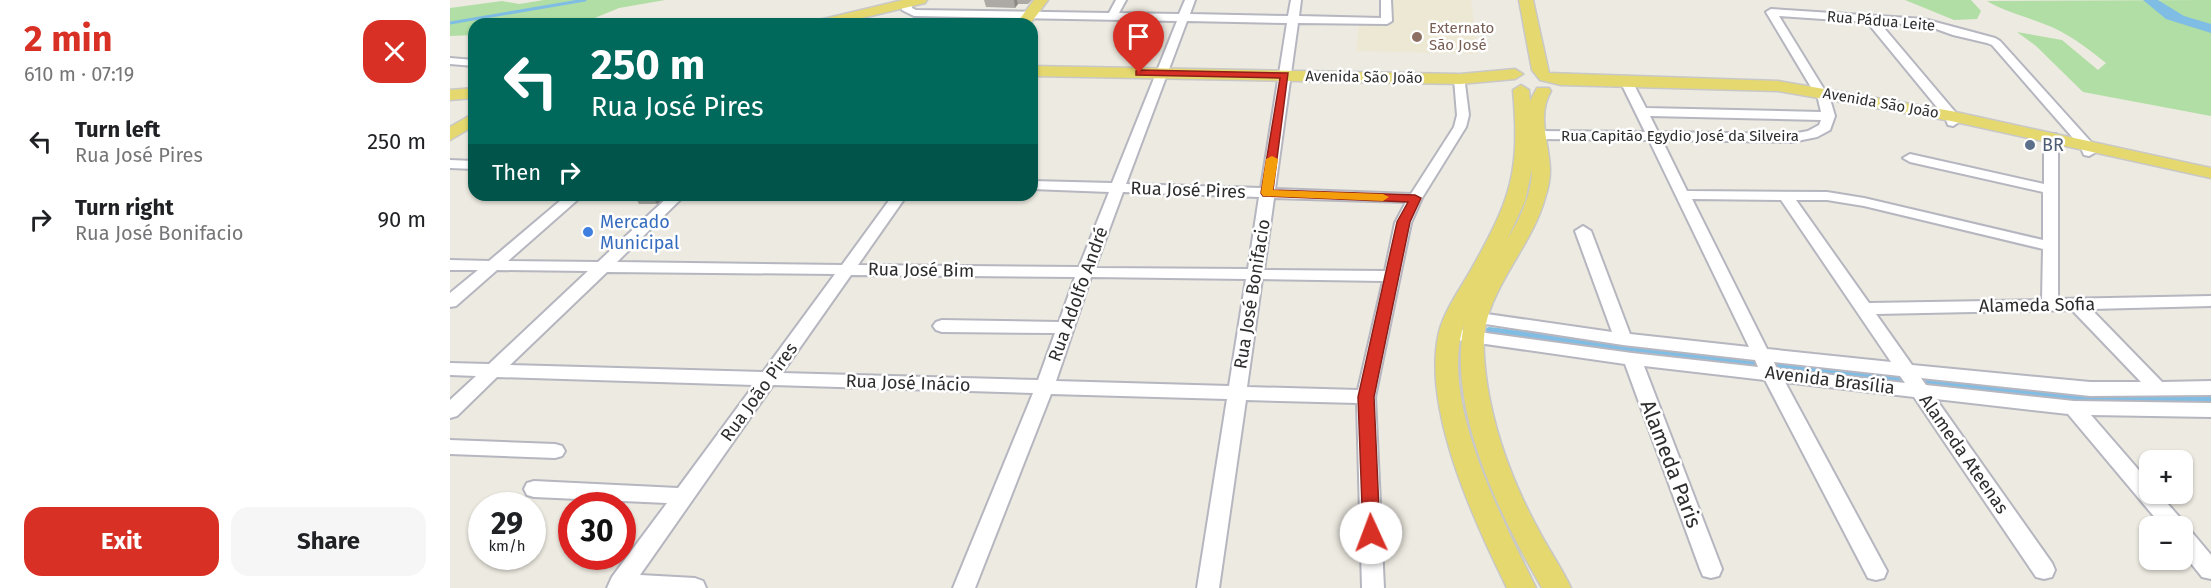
<!DOCTYPE html>
<html lang="en">
<head>
<meta charset="utf-8">
<style>
	:root { --surface:#fff; --page:#f6f6f6; --text:#202124; --muted:#757577; --accent:#d93025 }
	body { margin:0; font-family:"Fira Sans",sans-serif; background:var(--page); color:var(--text); height:100vh; display:flex; flex-direction:column; font-size:22px; white-space:nowrap }
	* { box-sizing:border-box; margin:0 }
	p { font-size:20px; color:var(--muted) }
	.icon { flex:none; width:33px; height:33px; fill:none; stroke:currentColor; stroke-width:2; stroke-linecap:round; stroke-linejoin:round }
	.map { position:relative; flex:1; overflow:hidden }
	.sheet { display:flex; flex-direction:column; background:var(--surface); width:450px }
	.sheet>* { flex:none }
	.top-card { position:absolute; left:18px; top:18px; width:570px; height:183px; border-radius:18px; box-shadow:0 2px 4px #0004; background:#00695c; color:#fff; overflow:hidden }
	.tools { position:absolute; left:1689px; top:450px; display:grid; gap:12px }
	.tools a { display:grid; place-items:center; width:54px; height:54px; border-radius:12px; background:var(--surface); box-shadow:0 2px 4px #0004; font-size:30px }
	.speed { position:absolute; left:18px; top:492px; display:flex; gap:12px; font-size:30px; font-weight:700; text-align:center }
	.speed>* { display:grid; place-content:center; width:78px; height:78px; border-radius:50%; background:var(--surface); box-shadow:0 2px 4px #0004; line-height:1 }
	.speed small { font-size:15px; font-weight:400 }
	.speed .limit { border:9px solid #d22; background:#fff; color:#111 }
	.pin { position:absolute; display:grid; place-items:center; width:51px; height:51px; color:#fff; margin:-62px -26px; border-radius:50% 50% 50% 0; rotate:-45deg; box-shadow:0 0 6px #0007 }
	.pin .icon { rotate:45deg }
	.me { position:absolute; width:66px; margin:-33px; rotate:358deg; stroke-linejoin:round; filter:drop-shadow(0 0 4px #0008) }
	.turn { display:flex; align-items:center; gap:21px; height:126px; padding:0 24px; font-size:27px }
	.turn .icon { width:78px; height:78px; stroke-width:2.5 }
	.turn b { display:block; font-size:42px; line-height:51px }
	.then { display:flex; align-items:center; height:57px; padding:0 24px; background:#0003; gap:12px; font-size:22px }
	.round { display:grid; place-items:center; flex:none; width:63px; height:63px; border-radius:18px; background:var(--page) }
	.summary { display:flex; align-items:center; justify-content:space-between; height:102px; padding:0 24px }
	h1 { font-size:36px; font-weight:700; line-height:45px; color:var(--accent) }
	.action { display:flex; gap:12px; margin-top:auto; padding:12px 24px }
	.action a { flex:1; height:69px; border-radius:18px; background:var(--accent); color:#fff; font-size:24px; font-weight:700; line-height:69px; text-align:center }
	.action a+a { background:var(--page); color:var(--text) }
	ul { padding:0; list-style:none }
	li { display:flex; align-items:center; gap:18px; height:78px; padding:0 24px }
	li div { flex:1 }
	li b { display:block; font-size:22px }
	li em { font-style:normal }
	main { display:flex; flex:1; min-height:0 }
	.map>svg:first-child { display:block }
	.education { fill:#ede8d3 }
	.green { fill:#b0dea4 }
	.lines { fill:none; stroke-linecap:round; stroke-linejoin:round }
	.stream { stroke:#7fbde5; stroke-width:3 }
	.canal { fill:#7fbde5; fill-rule:evenodd }
	.river { fill:#7fbde5; fill-rule:evenodd }
	.minor-casing { stroke:#b5b6bf; stroke-width:4 }
	.major-casing { stroke:#c8c8c8; stroke-width:3 }
	.minor { fill:#fff; fill-rule:evenodd }
	.major { fill:#e5d86f; fill-rule:evenodd }
	.wall { fill:#adaaa5 }
	.shaded-wall { fill:#8d8b86 }
	.route { fill:#d93025; stroke:#8d1f18; stroke-width:1.5 }
	.slow { fill:#f59e0b }
	.education-dot { fill:#8d6e63; stroke:#fff; stroke-width:2 }
	.service-dot { fill:#5c6f8a; stroke:#fff; stroke-width:2 }
	.shop-dot { fill:#3f7fe0; stroke:#fff; stroke-width:2 }
	.labels { text-anchor:middle; stroke-width:5; stroke-linejoin:round; paint-order:stroke }
	.far-street-label { font-size:15px; fill:#2d2d2d; stroke:#fff }
	.far-education-label { font-size:15px; fill:#785e54; stroke:#fff; text-anchor:start }
	.service-label { font-size:18px; fill:#4e5e75; stroke:#fff; text-anchor:start }
	.street-label { font-size:18px; fill:#2d2d2d; stroke:#fff }
	.shop-label { font-size:18px; fill:#366cbe; stroke:#fff; text-anchor:start }
	.near-street-label { font-size:21px; fill:#2d2d2d; stroke:#fff }
</style>
</head>
<body>
<main>
<section class="sheet">
<div class="summary"><div><h1>2 min</h1><p>610 m · 07:19</p></div><a class="round" style="background:#d93025;color:#fff"><svg class="icon" aria-label="close" viewBox="0 0 24 24"><path d="M6 6l12 12M18 6L6 18"/></svg></a></div>
<ul>
<li><svg class="icon" aria-label="left" viewBox="0 0 24 24"><path d="M17 20v-9H6M10 6l-5 5 5 5"/></svg><div><b>Turn left</b><p>Rua José Pires</p></div><em>250 m</em></li>
<li><svg class="icon" aria-label="right" viewBox="0 0 24 24"><path d="M7 20v-9h11M14 6l5 5-5 5"/></svg><div><b>Turn right</b><p>Rua José Bonifacio</p></div><em>90 m</em></li>
</ul>
<div class="action"><a>Exit</a><a>Share</a></div>
</section>
<div class="map">
<svg width="1761" height="588" viewBox="0 0 1761 588">
	<rect width="100%" height="100%" fill="#edeae1"/>
	<path class="education" d="M941,0H1021L1028,54L906,51L909,23L940,24Z"/>
	<path class="green" d="M94,0H215L169,8L135,22L121,24H24V35L0,36V8L52,1L69,4Z
		M1455,0H1521L1531,11L1527,19L1504,20Z
		M1761,0V116L1633,92L1586,46L1567,32L1612,40L1648,70L1656,63C1640,50 1624,38 1606,29C1583,18 1559,14 1537,1Z"/>
	<g class="lines">
		<path class="stream" d="M0,23L135,0"/>
		<path class="canal" d="M1039,327L1627,391L1761,392V402L1627,401L1034,335L1032,332L1034,329Z"/>
		<path class="river" d="M1693,0H1708L1734,16L1761,24V33L1716,19Z"/>
		<defs>
			<path id="minor" d="M457,0L461,1L462,8L466,10L659,13L666,0H676L669,13L729,14L735,0H745L740,14L838,16L841,0H851L849,16L931,18V0H941L942,21L937,24L848,23L825,189L961,194L1004,127L1007,115L1004,79L1006,76H1014L1019,115L1016,127L972,198L961,223L925,397L934,588H912L907,403L796,400L769,588H747L777,399L601,394L525,588H503L583,393L323,385L190,575L245,578L253,581L256,588H157L162,577L217,503L84,497L77,495L74,489L77,483L84,481L228,488L304,385L47,377L7,416L0,418V400L26,376L0,375V363L39,364L138,271L47,270L6,306L0,307V293L28,270H0V260L39,261L117,195H133L58,261L148,262L220,195H235L167,262L392,265L443,195H457L408,265L629,267L659,192L582,189V181L662,183L727,21L464,16L452,10V3ZM737,21L837,23L811,188L676,184ZM673,192L809,197L798,269L645,268ZM824,198L956,202L945,223L935,271L814,270ZM157,272L385,274L313,372L60,365ZM401,275L625,277L609,322L492,320L486,322L483,326L486,330L492,332L605,333L588,380L332,373ZM641,277L796,279L779,386L606,381ZM812,279L933,281L908,390L797,387Z
				M1321,9L1474,19L1545,38L1550,41L1641,142L1646,152L1639,156L1634,155L1630,146L1542,45L1537,43L1503,35L1478,26L1429,22L1506,113L1509,122L1503,126L1498,125L1495,117L1417,22L1329,16L1380,99L1385,116L1380,130L1367,137L1342,142L1212,140L1237,191L1377,192L1414,198L1593,240V192L1460,162L1453,158L1460,154L1594,184V137L1596,134H1606L1608,137V299L1761,296V306L1641,309L1712,382L1761,381V395L1640,396L1471,378L1476,385L1624,401L1761,403V417L1641,415L1700,483V494H1709L1732,520L1734,528L1740,530L1761,555V579L1752,577L1732,552V526H1712L1618,414L1486,399L1602,563L1605,570L1602,577L1594,579L1586,577L1464,397L1335,382L1437,571L1434,578L1426,580L1418,578L1315,380L1194,366L1272,569L1269,576L1261,578L1253,576L1250,569L1175,364L993,338L990,334L993,330L999,328L1182,353L1308,367L1305,360L1173,345L1016,321L1010,320L1008,316L1010,312L1016,311L1162,332L1125,231L1133,226L1141,231L1180,334L1299,347L1199,140L1088,139L1081,135L1088,131L1195,132L1170,81L1176,77L1182,81L1196,108L1371,112L1368,99L1316,12ZM1200,116L1371,120L1369,125L1358,131L1342,134L1208,132ZM1242,199L1331,200L1441,362L1317,349ZM1346,200H1377L1414,206L1593,249L1592,300L1419,303ZM1622,310L1691,382H1640L1462,365L1426,314ZM1324,362L1450,376L1455,383L1327,369Z
				M0,58L24,60V66L0,64Z
				M0,160L24,161V169L0,168Z
				M0,440L105,444L112,446L115,451L112,456L105,458L0,454Z"/>
			<path id="major" d="M453,0H477L475,3L387,24H363L365,21Z
				M584,0H598L580,24H566Z
				M1069,0H1083L1099,73L1328,81L1501,111L1761,168V178L1501,121L1328,91L1111,85L1090,80L1082,70Z
				M582,66L1010,74L1065,69L1073,74L1065,79L1010,84L582,76Z
				M1071,85L1079,90L1080,101L1087,88H1099L1101,91C1086,117 1100,144 1100,171C1100,180 1098,189 1095,198C1083,241 1051,274 1038,316C1031,338 1034,362 1037,384C1045,435 1063,483 1088,529C1098,549 1112,568 1121,588H1092C1050,516 997,409 1014,324C988,401 1053,519 1086,588H1057C1024,521 971,407 989,332C995,309 1011,288 1022,268C1062,197 1070,171 1063,90ZM1082,169C1082,194 1070,219 1057,240L1075,201Z
				M24,88V98L0,100V90Z
				M24,113V126L0,140V127Z"/>
		</defs>
		<use href="#minor" class="minor-casing"/>
		<use href="#major" class="major-casing"/>
		<use href="#minor" class="minor"/>
		<use href="#major" class="major"/>
	</g>
	<path class="wall" d="M534,0H582L578,4H568L565,8L536,7Z
		M184,195H218L207,204H189Z"/>
	<path class="shaded-wall" d="M564,0H567L568,4L565,8Z
		M202,195H218L207,204Z"/>
	<path class="route" d="M689,70L838,73L823,190L965,195L971,198L960,222L924,397L930,533L928,538L921,540L915,538L913,533L908,397L947,222L958,202L813,196L811,193L830,78L686,75V71Z"/>
	<path class="slow" d="M822,156L828,159L823,190L933,194L939,197L933,201L813,196L811,193L816,159Z"/>
	<circle class="education-dot" cx="967" cy="37" r="6"/>
	<circle class="service-dot" cx="1580" cy="145" r="6"/>
	<circle class="shop-dot" cx="138" cy="232" r="6"/>
	<g class="labels">
		<g class="far-street-label">
			<text transform="translate(1431 21) rotate(5)" y="5">Rua Pádua Leite</text>
			<text transform="translate(914 77) rotate(1)" y="5">Avenida São João</text>
			<text transform="translate(1431 103) rotate(10)" y="5">Avenida São João</text>
			<text x="1230" y="141">Rua Capitão Egydio José da Silveira</text>
		</g>
		<g class="far-education-label">
			<text x="979" y="33">Externato<tspan x="979" dy="17">São José</tspan></text>
		</g>
		<g class="service-label">
			<text x="1592" y="151">BR</text>
		</g>
		<g class="street-label">
			<text transform="translate(738 190) rotate(2)" y="6">Rua José Pires</text>
			<text transform="translate(471 270) rotate(1)" y="6">Rua José Bim</text>
			<text transform="translate(628 294) rotate(-70)" y="6">Rua Adolfo André</text>
			<text transform="translate(802 294) rotate(-81)" y="6">Rua José Bonifacio</text>
			<text transform="translate(1587 305) rotate(-1)" y="6">Alameda Sofia</text>
			<text transform="translate(1380 380) rotate(7)" y="6">Avenida Brasília</text>
			<text transform="translate(458 383) rotate(2)" y="6">Rua José Inácio</text>
			<text transform="translate(309 392) rotate(-54)" y="6">Rua João Pires</text>
			<text transform="translate(1514 454) rotate(55)" y="6">Alameda Ateenas</text>
		</g>
		<g class="shop-label">
			<text x="150" y="228">Mercado<tspan x="150" dy="21">Municipal</tspan></text>
		</g>
		<g class="near-street-label">
			<text transform="translate(1221 464) rotate(69)" y="7">Alameda Paris</text>
		</g>
	</g>
</svg>
<div class="tools">
<a>+</a>
<a>−</a>
</div>
<div class="speed"><div>29<small>km/h</small></div><div class="limit">30</div></div>
<div class="pin" style="left:689px;top:73px;background:#d93025"><svg class="icon" aria-label="arrive" viewBox="0 0 24 24"><path d="M6 21V4h12l-3 4 3 4H6"/></svg></div>
<svg class="me" style="left:921px;top:533px" viewBox="-20 -20 40 40"><circle r="19" fill="#fff"/><path d="M0-13L10 11 0 6-10 11z" fill="#d93025"/></svg>
<div class="top-card">
<div class="turn"><svg class="icon" aria-label="left" viewBox="0 0 24 24"><path d="M17 20v-9H6M10 6l-5 5 5 5"/></svg><div><b>250 m</b>Rua José Pires</div></div>
<div class="then">Then<svg class="icon" aria-label="right" viewBox="0 0 24 24"><path d="M7 20v-9h11M14 6l5 5-5 5"/></svg></div>
</div>
</div>
</main>
</body>
</html>
